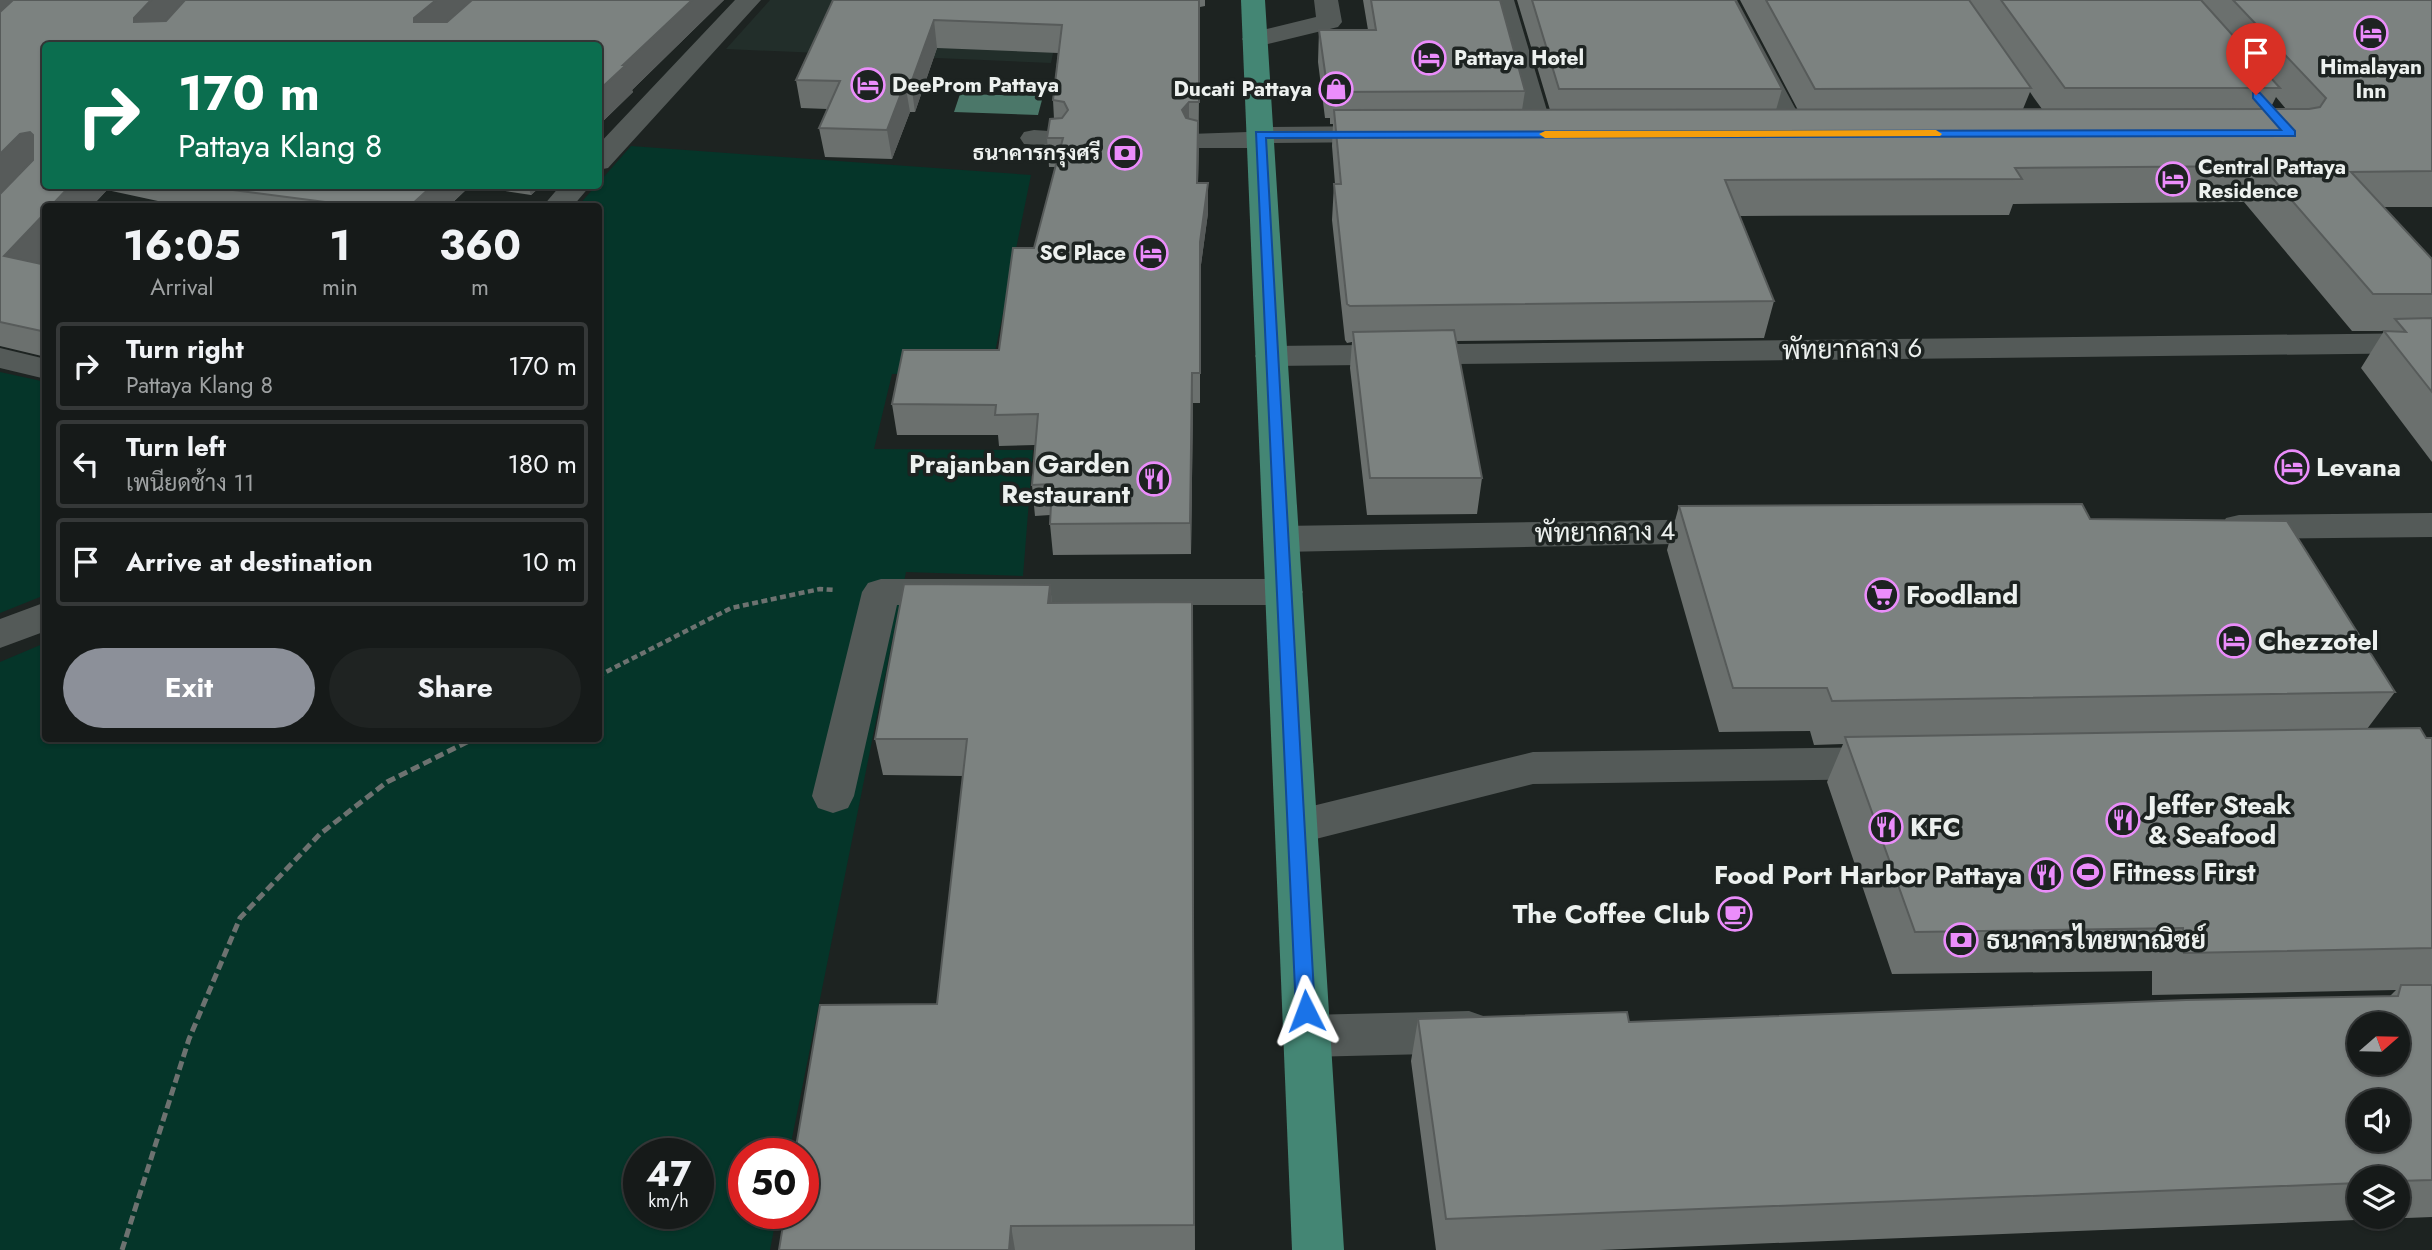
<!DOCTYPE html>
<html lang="en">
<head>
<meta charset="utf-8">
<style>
	:root { --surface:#161a19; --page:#1f2322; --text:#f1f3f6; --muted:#9ea1a2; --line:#353838; --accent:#8c9099 }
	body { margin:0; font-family:Jost,Sarabun,sans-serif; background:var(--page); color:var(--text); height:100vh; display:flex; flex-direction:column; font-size:26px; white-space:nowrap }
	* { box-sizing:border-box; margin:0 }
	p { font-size:23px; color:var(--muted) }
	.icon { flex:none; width:38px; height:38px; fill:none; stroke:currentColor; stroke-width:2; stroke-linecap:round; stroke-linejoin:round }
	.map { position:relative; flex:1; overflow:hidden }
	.sheet { position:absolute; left:42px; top:203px; width:560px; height:539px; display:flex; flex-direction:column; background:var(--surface); border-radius:7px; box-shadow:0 2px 5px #0004,0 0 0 2px var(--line) }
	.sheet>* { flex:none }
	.banner { position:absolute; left:42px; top:42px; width:560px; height:147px; border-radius:7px; box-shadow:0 2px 5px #0004,0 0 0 2px var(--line); background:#0b6e4f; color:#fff; overflow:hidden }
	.needle { width:46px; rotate:70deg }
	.tools { position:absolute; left:2347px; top:1012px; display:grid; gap:14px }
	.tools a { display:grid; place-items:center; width:63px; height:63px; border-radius:50%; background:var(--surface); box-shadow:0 2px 5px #0004,0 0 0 2px var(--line); font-size:35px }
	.speed { position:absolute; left:623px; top:1138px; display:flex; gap:14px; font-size:35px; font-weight:700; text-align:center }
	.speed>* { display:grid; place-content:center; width:91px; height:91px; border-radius:50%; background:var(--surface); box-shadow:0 2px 5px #0004,0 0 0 2px var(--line); line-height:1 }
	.speed small { font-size:18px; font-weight:400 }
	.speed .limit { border:10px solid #d22; background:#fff; color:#111 }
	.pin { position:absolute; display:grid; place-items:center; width:60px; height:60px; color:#fff; margin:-72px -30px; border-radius:50% 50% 50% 0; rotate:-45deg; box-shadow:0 0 7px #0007 }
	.pin .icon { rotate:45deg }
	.me { position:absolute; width:77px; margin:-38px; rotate:357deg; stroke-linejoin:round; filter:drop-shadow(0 0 5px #0008) }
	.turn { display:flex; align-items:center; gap:24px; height:147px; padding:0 21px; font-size:32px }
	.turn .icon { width:91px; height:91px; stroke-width:2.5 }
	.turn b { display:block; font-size:49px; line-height:60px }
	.eta { display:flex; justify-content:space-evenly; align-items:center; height:119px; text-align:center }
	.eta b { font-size:42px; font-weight:700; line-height:49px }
	.button { display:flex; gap:14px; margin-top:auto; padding:14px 21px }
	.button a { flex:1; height:80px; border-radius:42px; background:var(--accent); color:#fff; font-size:28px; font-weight:700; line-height:80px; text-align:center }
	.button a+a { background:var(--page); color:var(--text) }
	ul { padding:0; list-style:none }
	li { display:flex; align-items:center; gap:21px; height:88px; margin:0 14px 10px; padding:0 7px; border:4px solid var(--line); border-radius:7px }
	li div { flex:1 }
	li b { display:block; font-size:26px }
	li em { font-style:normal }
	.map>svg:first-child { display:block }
	.built { fill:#222e2a }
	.green { fill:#053529; fill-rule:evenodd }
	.water { fill:#4b7769 }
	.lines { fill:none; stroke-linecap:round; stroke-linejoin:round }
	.path-far1 { stroke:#6d7270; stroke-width:4.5; stroke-dasharray:6 3.5; stroke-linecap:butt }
	.path { stroke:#6d7270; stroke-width:5; stroke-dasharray:9 4.5; stroke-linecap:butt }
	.minor { fill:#545a58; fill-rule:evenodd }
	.major { fill:#448674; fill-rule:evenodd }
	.wall { fill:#6b706e; fill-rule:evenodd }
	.shaded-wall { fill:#575b5a }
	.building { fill:#7c8280; stroke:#575b5a; stroke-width:2; fill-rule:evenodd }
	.route { fill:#1a73e8; stroke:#114b97; stroke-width:2 }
	.slow { fill:#f59e0b }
	.labels { text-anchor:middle; stroke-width:7; stroke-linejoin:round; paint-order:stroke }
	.far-poi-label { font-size:21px; font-weight:bold; fill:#edf1ef; stroke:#1d2321; text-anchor:start }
	.street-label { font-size:26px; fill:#edf1ef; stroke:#1d2321 }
	.poi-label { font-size:26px; font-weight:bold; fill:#edf1ef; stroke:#1d2321; text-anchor:start }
</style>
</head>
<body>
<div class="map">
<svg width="2432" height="1250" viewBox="0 0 2432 1250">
	<rect width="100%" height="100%" fill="#1d2321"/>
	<path class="built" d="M770,0H1064L1051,63L726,49Z"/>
	<path class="green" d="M631,146L1031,175L991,372L892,374L874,449L1033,450L1023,576L906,572L789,1153H744V1213H777L770,1250H0V662L45,643L46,738H598V206H578ZM639,1153H698V1213H639Z
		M0,372L46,382L45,595L0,613Z"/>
	<path class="water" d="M960,94L1043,96L1038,115L954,112Z"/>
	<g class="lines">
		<path class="path-far1" d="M598,676L731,608L820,589L835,590"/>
		<path class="path" d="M122,1250L189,1039L240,918L320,834L387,782L475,738"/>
		<path class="minor" d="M735,0H761L608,168L598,170V145Z
			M1314,0H1338L1342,22L1338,27L1255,47L1246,44L1242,39L1246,34L1316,17Z
			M1490,0H1514L1554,134L1550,140L1540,142L1530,140L1526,134Z
			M1713,0H1737L1809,134L1805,140L1795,142L1785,140L1781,134Z
			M1384,126L1394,128L1398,134L1394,140L1384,142L1272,143L1260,148H1199L1189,146L1185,140L1189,134L1248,132L1260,127Z
			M1034,130L1064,132L1068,138L1064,144L1054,146L1024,144L1020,138L1024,132Z
			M560,186H590L573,206H543Z
			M2432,333V353L1271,366L1259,363L1255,356L1259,349L1271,346Z
			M0,348L46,359V379L0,368Z
			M2432,513V537L2239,539L2226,536L2221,527L2226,518L2239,515Z
			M1724,519L1737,522L1742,531L1737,540L1724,543L1281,552L1268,548L1263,539L1268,530L1281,526Z
			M881,579H1284L1297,583L1303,592L1297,601L1284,605H897L854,796L848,808L833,813L818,808L812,796L862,592L868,583Z
			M46,602V631L0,648V619Z
			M1887,747L1902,752L1908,763L1902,774L1887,779L1533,784L1296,844L1281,839L1275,827L1281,815L1296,810L1533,752Z
			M1469,1011L1486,1017L1493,1032L1486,1047L1469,1053L1307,1057L1290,1051L1283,1036L1290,1021L1307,1015Z"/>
		<path class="major" d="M1241,0H1265L1344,1250H1292Z"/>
	</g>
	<path class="wall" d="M0,0H724L632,90L633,92L598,126V46H46V186H470L449,206H181L107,190L92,206H46V258L40,263L46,265V357L0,346Z
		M833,0H1205V6L1200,7L1198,183H1208V213L1200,272V403H1193L1191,554L1053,555L1050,524V515L1035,516L1032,485L1035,445L999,446L998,435H897L892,404L999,350L1034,248L1055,167H1049L1047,138L1054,119L1053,100L1058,53L937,48L915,112H910L892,159L825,157L819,128L827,109L801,108L796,80Z
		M1363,0H1500L1525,91L1522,110H1550L1517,0H1735L1782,89L1776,110H1798L1740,0H2432V207H2384L2432,259V462L2361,368L2384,331H2388H2352L2244,202L2013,204L2009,215L1740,216L1774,301L1764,338L1456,341L1482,478L1477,514L1367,515L1350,368L1352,342L1347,343L1345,340L1332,220L1334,184H1335L1332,146L1333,124H1330V118H1325L1318,62L1319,30H1368ZM2030,92L2034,98L2042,109H2023ZM2276,97L2286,109H2270Z
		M473,186H541L531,195Z
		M1679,506L2090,519L2395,692L2367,729L2426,738H2432V1217L1600,1250H1436L1411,1061L1418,1019L1629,1022L2390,996L2396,990L2152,995V971L1892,974L1827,782L1843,744L1814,745L1810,731L1719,732L1667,550ZM2359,1178H2398V1216H2359Z
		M1050,585L1052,603L1193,639L1195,1250H779L937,1004L963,776L883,775L875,739Z"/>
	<path class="shaded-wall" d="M0,0H21L0,18Z
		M151,0H186L147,44L134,22V18Z
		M436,0H476L423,44L414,22V18Z
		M692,0H724L632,90L633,92L598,126V91L623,65Z
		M934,20L937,48L915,112L911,83Z
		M905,83L910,112L892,159L887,130Z
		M1189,102V131L1182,110Z
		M1198,121L1199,151L1197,213V183Z
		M30,132L45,159L0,198V154L20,134Z
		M1208,183V213L1200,272V403V242Z
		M70,186H105L107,190L92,206H51Z
		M432,186H470L449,206H410Z
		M528,186H541L531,195Z
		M46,212V258L21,284L4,256Z
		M1192,373L1193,403L1191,554L1190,523Z
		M1050,585L1054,621L1048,603Z
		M1011,1226L1015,1250H1009Z"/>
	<path class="building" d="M13,0H151L134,18V22L166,21L185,0H436L414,18V22H447L472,0H692L623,65H626L598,91V46H46V186H70L51,206H46V212L4,256L46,265V332L0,322V194L33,160V135L30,132L20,134L0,154V12Z
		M833,0H1199V102H1189L1182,110L1186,118L1198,121L1197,183H1208L1200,242V373H1192L1190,523L1050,524L1052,484L1032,485L1038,414L995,415L996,405L892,404L903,350H999L1013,248H1034L1063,138H1047L1050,119L1062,118L1068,110L1064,102L1053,100L1062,25L934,20L911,83H905L887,130L819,128L840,81L796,80Z
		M1371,0H1500L1525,91L1332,92L1331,85L1327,86L1319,30H1376Z
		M1532,0H1735L1782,89H1559Z
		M1766,0H1969L2031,88L1815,89Z
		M2001,0H2201L2280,88H2065Z
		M2233,0H2432V171L2351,172L2432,259V294H2373L2262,166L2015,168L2022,179L1725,180L1774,301L1350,306L1347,304L1334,184H1341L1334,110L2309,109L2320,107L2326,98Z
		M202,186H432L410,206H356Z
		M2432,318V392L2384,331L2406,332L2395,319Z
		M1454,330L1482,478H1370L1353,332Z
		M2082,504L2090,519L2287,521L2395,692L1832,701L1827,688H1733L1679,506Z
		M904,584L1050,585L1048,603L1192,602L1194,1225L1011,1226L1009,1250H779L785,1213H803V1153H795L820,1005L937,1004L967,739H875Z
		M2420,728L2426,738H2432V948L2184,953L2183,928L1915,932L1845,737Z
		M2401,985H2432V1180L2398,1181V1178H2359V1183L1446,1219L1418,1019L1627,1012L1629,1022L2186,1000L2398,996ZM2359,1024H2398V1062H2359ZM2359,1101H2398V1139H2359Z"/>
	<path class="route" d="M2253,93H2260L2295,131V136L1266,138L1315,1011L1312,1017L1306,1020L1299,1017L1296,1011L1256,132L2281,130L2253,98Z"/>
	<path class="slow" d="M1936,130L1942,134L1940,136L1545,138L1539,134L1545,131Z"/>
	<defs>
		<symbol id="hotel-ring" viewBox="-11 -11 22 22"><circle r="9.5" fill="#1d2321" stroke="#eb8dfb" stroke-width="1.5"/><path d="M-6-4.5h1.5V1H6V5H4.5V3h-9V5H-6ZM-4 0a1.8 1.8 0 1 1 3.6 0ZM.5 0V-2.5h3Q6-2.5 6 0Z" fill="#eb8dfb"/></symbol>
		<symbol id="shop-ring" viewBox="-11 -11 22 22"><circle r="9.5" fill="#1d2321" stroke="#eb8dfb" stroke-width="1.5"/><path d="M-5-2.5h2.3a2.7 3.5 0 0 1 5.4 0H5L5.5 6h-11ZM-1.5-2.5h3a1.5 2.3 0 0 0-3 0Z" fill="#eb8dfb"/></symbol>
		<symbol id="bank-ring" viewBox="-11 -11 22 22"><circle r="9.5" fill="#1d2321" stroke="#eb8dfb" stroke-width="1.5"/><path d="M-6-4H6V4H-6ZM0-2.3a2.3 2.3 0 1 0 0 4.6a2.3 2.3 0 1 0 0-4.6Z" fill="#eb8dfb"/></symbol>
		<symbol id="restaurant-ring" viewBox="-11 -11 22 22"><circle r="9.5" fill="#1d2321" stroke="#eb8dfb" stroke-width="1.5"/><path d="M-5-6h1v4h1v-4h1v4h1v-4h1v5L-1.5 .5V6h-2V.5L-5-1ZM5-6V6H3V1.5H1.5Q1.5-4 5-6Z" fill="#eb8dfb"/></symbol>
		<symbol id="supermarket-ring" viewBox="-11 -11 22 22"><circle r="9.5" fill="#1d2321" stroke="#eb8dfb" stroke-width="1.5"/><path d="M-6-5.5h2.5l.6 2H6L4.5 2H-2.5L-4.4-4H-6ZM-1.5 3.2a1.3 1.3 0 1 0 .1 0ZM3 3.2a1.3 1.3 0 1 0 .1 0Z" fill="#eb8dfb"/></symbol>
		<symbol id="stadium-ring" viewBox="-11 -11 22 22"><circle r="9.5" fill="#1d2321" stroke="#eb8dfb" stroke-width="1.5"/><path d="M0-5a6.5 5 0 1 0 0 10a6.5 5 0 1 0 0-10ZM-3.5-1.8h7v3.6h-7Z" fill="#eb8dfb"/></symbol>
		<symbol id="cafe-ring" viewBox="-11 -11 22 22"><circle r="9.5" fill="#1d2321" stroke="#eb8dfb" stroke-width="1.5"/><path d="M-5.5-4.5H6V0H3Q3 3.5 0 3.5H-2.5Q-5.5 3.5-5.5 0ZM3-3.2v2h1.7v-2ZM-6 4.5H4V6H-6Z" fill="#eb8dfb"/></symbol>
	</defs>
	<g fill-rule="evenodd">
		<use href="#hotel-ring" x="2352" y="14" width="38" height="38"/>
		<use href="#hotel-ring" x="1410" y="39" width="38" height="38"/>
		<use href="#hotel-ring" x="849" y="66" width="38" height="38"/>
		<use href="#shop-ring" x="1317" y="70" width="38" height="38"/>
		<use href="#bank-ring" x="1106" y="134" width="38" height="38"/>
		<use href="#hotel-ring" x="2154" y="160" width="38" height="38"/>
		<use href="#hotel-ring" x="1132" y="234" width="38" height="38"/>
		<use href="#hotel-ring" x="2273" y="448" width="38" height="38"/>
		<use href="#restaurant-ring" x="1135" y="460" width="38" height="38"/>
		<use href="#supermarket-ring" x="1863" y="576" width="38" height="38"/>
		<use href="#hotel-ring" x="2215" y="622" width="38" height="38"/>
		<use href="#restaurant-ring" x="2104" y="801" width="38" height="38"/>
		<use href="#restaurant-ring" x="1867" y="808" width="38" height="38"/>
		<use href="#stadium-ring" x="2069" y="853" width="38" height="38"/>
		<use href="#restaurant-ring" x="2027" y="856" width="38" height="38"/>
		<use href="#cafe-ring" x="1716" y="895" width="38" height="38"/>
		<use href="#bank-ring" x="1942" y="921" width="38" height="38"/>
	</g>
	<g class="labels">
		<g class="far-poi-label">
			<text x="1454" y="65">Pattaya Hotel</text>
			<text x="2371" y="74" text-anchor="middle">Himalayan<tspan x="2371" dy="24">Inn</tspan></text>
			<text x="892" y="92">DeeProm Pattaya</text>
			<text x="1312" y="96" text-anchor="end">Ducati Pattaya</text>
			<text x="1100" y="160" text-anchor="end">ธนาคารกรุงศรี</text>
			<text x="2198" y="174">Central Pattaya<tspan x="2198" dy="24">Residence</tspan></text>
			<text x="1126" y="260" text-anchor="end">SC Place</text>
		</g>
		<g class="street-label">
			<text transform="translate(1852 349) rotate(-1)" y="9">พัทยากลาง 6</text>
			<text transform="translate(1605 532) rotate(-1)" y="9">พัทยากลาง 4</text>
		</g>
		<g class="poi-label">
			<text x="1130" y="473" text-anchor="end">Prajanban Garden<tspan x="1130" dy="30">Restaurant</tspan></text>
			<text x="2316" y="476">Levana</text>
			<text x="1906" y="604">Foodland</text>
			<text x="2258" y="650">Chezzotel</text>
			<text x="2148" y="814">Jeffer Steak<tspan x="2148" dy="30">&amp; Seafood</tspan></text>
			<text x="1910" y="836">KFC</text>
			<text x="2112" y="881">Fitness First</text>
			<text x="2022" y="884" text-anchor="end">Food Port Harbor Pattaya</text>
			<text x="1710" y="923" text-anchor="end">The Coffee Club</text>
			<text x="1986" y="949">ธนาคารไทยพาณิชย์</text>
		</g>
	</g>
</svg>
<div class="tools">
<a><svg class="needle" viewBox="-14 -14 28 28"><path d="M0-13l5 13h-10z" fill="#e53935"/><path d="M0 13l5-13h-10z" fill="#9ea1a2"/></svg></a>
<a><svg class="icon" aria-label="sound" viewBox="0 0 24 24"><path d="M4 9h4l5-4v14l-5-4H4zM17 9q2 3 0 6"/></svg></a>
<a><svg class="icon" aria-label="layers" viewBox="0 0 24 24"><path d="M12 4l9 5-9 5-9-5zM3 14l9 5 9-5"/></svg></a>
</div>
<div class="speed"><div>47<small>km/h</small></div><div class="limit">50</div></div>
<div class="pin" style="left:2256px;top:95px;background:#d93025"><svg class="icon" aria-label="arrive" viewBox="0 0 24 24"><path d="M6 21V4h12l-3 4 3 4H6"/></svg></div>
<svg class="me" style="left:1306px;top:1011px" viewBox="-20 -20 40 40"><path d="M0-17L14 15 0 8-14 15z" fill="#1a73e8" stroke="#fff" stroke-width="4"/></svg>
<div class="banner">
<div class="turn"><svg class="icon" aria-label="right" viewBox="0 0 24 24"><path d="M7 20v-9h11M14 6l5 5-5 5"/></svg><div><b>170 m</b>Pattaya Klang 8</div></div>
</div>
<section class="sheet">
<div class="eta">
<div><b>16:05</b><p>Arrival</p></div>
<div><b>1</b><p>min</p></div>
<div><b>360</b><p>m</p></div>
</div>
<ul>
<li><svg class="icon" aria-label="right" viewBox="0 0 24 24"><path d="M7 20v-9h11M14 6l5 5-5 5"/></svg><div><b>Turn right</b><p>Pattaya Klang 8</p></div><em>170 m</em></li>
<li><svg class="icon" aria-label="left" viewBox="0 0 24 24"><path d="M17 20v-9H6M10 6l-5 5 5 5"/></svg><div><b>Turn left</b><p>เพนียดช้าง 11</p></div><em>180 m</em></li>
<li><svg class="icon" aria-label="arrive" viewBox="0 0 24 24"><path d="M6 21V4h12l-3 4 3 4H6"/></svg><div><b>Arrive at destination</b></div><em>10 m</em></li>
</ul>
<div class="button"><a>Exit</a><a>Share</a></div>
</section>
</div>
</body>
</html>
